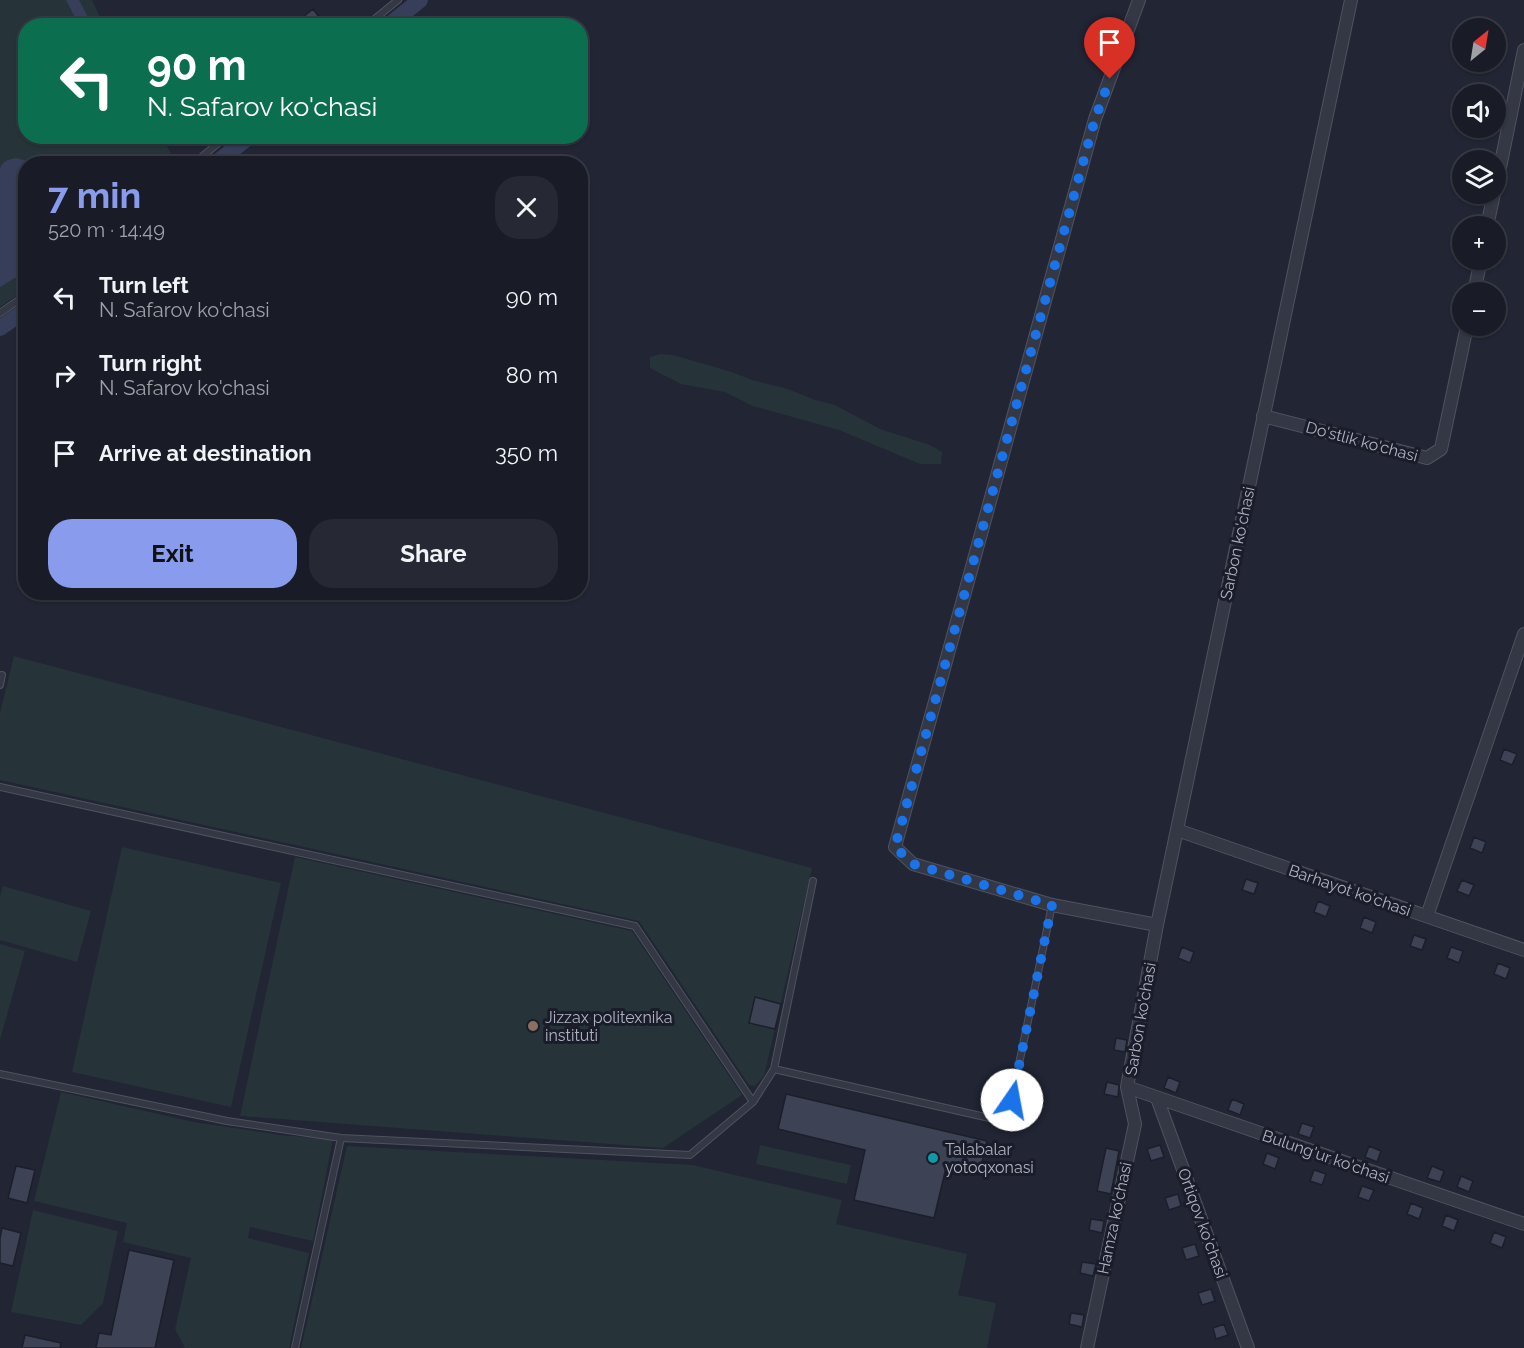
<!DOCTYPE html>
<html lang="en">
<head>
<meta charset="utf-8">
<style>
	:root { --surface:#191c27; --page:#262933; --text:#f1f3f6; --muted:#9fa1a7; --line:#373a44; --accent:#889bed }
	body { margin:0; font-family:Raleway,sans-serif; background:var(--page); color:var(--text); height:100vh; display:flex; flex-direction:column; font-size:22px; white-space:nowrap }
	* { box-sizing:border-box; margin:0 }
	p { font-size:20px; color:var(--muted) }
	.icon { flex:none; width:33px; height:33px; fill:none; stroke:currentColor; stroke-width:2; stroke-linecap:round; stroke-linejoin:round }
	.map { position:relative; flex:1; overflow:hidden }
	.side { position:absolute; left:18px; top:156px; width:570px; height:444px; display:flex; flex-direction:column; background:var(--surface); border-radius:24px; box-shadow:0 2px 4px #0004,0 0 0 2px var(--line) }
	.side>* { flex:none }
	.top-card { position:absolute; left:18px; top:18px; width:570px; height:126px; border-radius:24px; box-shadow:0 2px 4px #0004,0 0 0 2px var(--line); background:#0b6e4f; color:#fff; overflow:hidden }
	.needle { width:39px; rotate:30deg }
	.tools { position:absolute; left:1452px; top:18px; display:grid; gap:12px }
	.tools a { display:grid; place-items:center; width:54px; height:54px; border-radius:50%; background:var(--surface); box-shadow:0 2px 4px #0004,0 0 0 2px var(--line); font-size:30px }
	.pin { position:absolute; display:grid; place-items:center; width:51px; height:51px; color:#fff; margin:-62px -26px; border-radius:50% 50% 50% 0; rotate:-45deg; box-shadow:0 0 6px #0007 }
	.pin .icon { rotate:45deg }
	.me { position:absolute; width:66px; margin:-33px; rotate:12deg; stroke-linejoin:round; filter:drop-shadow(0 0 4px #0008) }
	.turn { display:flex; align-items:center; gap:21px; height:126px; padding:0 30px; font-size:27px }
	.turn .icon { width:78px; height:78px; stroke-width:2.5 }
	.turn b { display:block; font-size:42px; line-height:51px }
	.round { display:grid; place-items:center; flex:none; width:63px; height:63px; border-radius:24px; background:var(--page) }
	.headline { display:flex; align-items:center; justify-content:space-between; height:102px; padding:0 30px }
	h1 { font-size:36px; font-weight:700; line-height:45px; color:var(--accent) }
	.button { display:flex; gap:12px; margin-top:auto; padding:12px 30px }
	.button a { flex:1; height:69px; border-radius:24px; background:var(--accent); color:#111; font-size:24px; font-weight:700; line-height:69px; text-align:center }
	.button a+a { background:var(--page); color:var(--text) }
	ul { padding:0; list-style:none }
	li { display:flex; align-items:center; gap:18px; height:78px; padding:0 30px }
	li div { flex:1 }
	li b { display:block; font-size:22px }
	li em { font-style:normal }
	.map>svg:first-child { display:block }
	.green { fill:#263338 }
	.water { fill:#363e5a }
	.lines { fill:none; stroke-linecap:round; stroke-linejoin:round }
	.canal { stroke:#363e5a; stroke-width:16 }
	.building { fill:#3d4354; stroke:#1c1f2b; stroke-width:1.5 }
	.service-casing { stroke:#4f525f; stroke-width:8 }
	.minor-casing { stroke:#4f525f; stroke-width:14 }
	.service { stroke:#343845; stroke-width:6 }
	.minor { stroke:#343845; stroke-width:12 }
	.route { stroke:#1a73e8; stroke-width:10; stroke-dasharray:0 18 }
	.education-dot { fill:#8d6e63; stroke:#1a1d29; stroke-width:2 }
	.culture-dot { fill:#0f9aa8; stroke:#1a1d29; stroke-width:2 }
	.labels { text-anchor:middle; stroke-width:6; stroke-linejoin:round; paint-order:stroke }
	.street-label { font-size:16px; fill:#aeb2c1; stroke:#1a1d29 }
	.poi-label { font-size:16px; fill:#aeb2c1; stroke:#1a1d29; text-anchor:start }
</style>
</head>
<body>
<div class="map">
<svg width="1524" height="1348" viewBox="0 0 1524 1348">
	<rect width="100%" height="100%" fill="#212534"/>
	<path class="green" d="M0,0H92L104,25L26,26V136L162,137L176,163L26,164L25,290L0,307Z
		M660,354L673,355L732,372L752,380L788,389L815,400L835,405L880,429L930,445L942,452L941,464H920L839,430L753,406L725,392L681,384L650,368V357Z
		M14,656L812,868L764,1076L755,1086L749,1085L639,921L0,780V713Z
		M122,847L281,883L231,1107L72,1072Z
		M295,857L632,931L742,1095L663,1148L240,1116Z
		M3,886L91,911L77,962L0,940V896Z
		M0,944L25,951L0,1040Z
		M61,1092L194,1122L280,1135L333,1139L313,1241L250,1227L248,1238L309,1253L289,1348H185L175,1329L191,1258L123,1242L127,1223L34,1201Z
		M760,1145L851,1165L847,1184L756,1164Z
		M347,1146L693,1165L842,1200L836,1224L967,1254L958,1295L996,1303L987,1348H301Z
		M33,1210L118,1231L103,1303L81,1325L11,1312Z"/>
	<path class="water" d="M66,0H79L92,25H79Z
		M16,158L35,163L26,164L25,272L0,287V168C3,161 9,159 16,158Z"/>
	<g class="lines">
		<path class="canal" d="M388,26L420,0
			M215,164L250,136
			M0,328L26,310"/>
	</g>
	<path class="building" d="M313,9L326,26H292Z
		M1504,749L1517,754L1512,765L1500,760Z
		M1474,837L1486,842L1482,853L1470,848Z
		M1246,879L1258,883L1254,894L1242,890Z
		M1462,880L1474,885L1469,896L1457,891Z
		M1318,901L1330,906L1326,917L1314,912Z
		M1364,917L1376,922L1372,933L1360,928Z
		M1414,935L1426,939L1422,950L1410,946Z
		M1182,947L1194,952L1190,963L1178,958Z
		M1451,947L1463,951L1459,963L1447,958Z
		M1498,963L1510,968L1506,979L1494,974Z
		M755,997L781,1004L775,1029L749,1023Z
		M1116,1038L1127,1040L1125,1052L1114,1050Z
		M1168,1077L1180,1082L1176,1093L1164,1088Z
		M1107,1082L1119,1085L1118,1097L1104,1094Z
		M786,1094L987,1141L979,1175L946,1168L934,1218L854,1200L865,1150L778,1129Z
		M1232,1099L1244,1104L1240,1115L1228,1110Z
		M1302,1123L1314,1127L1310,1138L1298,1134Z
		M1160,1145L1164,1157L1151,1161L1147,1149Z
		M1369,1146L1381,1151L1377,1162L1365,1157Z
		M1106,1148L1119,1151L1111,1194L1097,1191Z
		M1267,1153L1279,1158L1275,1169L1263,1164Z
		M16,1166L35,1170L27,1203L8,1198Z
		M1432,1166L1444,1171L1440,1182L1427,1178Z
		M1314,1170L1326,1174L1322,1185L1310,1181Z
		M1461,1176L1473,1181L1469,1192L1457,1187Z
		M1362,1186L1374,1190L1369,1201L1358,1197Z
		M1178,1194L1181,1206L1169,1210L1165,1198Z
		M1411,1203L1423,1208L1419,1219L1407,1214Z
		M1446,1215L1458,1220L1454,1231L1442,1226Z
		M1091,1219L1104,1221L1102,1233L1089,1230Z
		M2,1228L21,1233L13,1266L0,1263V1238Z
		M1494,1232L1506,1237L1502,1248L1490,1243Z
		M1195,1244L1199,1256L1186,1260L1182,1248Z
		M129,1250L174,1260L155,1348H96L99,1333L111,1335Z
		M1082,1262L1096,1264L1093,1276L1080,1273Z
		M1211,1289L1215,1301L1202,1305L1198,1293Z
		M1071,1313L1084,1315L1082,1327L1069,1324Z
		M1224,1324L1228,1335L1216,1339L1213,1328Z
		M25,1335L61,1343L60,1348H22Z"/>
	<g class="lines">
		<defs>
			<path id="service" d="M366,26L398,0
				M193,164L227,136
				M0,313L26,295
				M0,685L2,675
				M0,787L635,926L753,1102L690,1155L341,1138L227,1121L0,1074
				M774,1069L1007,1122L1052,905
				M753,1102L774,1069L813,881
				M295,1348L341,1138"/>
			<path id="minor" d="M1139,0L1095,119L895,847L913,864L1052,905L1157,925
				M1496,187L1524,50
				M1487,226L1494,194
				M1474,292L1481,260
				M1263,416L1427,458L1441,449L1467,326
				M1177,830L1524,950
				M1427,916L1524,634
				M1127,1087L1524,1224
				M1157,1098L1248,1348
				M1087,1348L1135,1124L1127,1087L1157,925L1351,0"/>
		</defs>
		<use href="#service" class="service-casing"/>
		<use href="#minor" class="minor-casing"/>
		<use href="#service" class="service"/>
		<use href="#minor" class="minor"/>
	</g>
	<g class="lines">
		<path class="route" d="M1012,1100L1052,905L913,864L895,847L1095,119L1110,79"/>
	</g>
	<circle class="education-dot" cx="533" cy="1026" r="6"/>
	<circle class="culture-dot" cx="933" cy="1158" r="6"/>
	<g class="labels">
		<g class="street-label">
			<text transform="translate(1362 441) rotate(15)" y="6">Do'stlik ko'chasi</text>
			<text transform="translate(1237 543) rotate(-78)" y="6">Sarbon ko'chasi</text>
			<text transform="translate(1350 890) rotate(19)" y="6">Barhayot ko'chasi</text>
			<text transform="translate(1140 1019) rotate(-80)" y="6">Sarbon ko'chasi</text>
			<text transform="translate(1326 1156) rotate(19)" y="6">Bulung'ur ko'chasi</text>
			<text transform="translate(1114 1218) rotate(-78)" y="6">Hamza ko'chasi</text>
			<text transform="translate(1203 1223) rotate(70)" y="6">Ortiqov ko'chasi</text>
		</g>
		<g class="poi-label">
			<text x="545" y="1023">Jizzax politexnika<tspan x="545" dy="18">instituti</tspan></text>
			<text x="945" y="1155">Talabalar<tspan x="945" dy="18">yotoqxonasi</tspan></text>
		</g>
	</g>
</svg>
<div class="tools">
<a><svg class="needle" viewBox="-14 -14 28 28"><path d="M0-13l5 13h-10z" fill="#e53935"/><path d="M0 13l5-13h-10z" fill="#9fa1a7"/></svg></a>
<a><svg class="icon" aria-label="sound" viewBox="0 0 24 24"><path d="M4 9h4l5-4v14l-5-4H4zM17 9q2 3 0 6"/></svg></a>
<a><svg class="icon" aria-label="layers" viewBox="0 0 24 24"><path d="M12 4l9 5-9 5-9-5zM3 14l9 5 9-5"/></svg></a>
<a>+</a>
<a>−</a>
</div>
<div class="pin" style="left:1110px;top:79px;background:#d93025"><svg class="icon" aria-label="arrive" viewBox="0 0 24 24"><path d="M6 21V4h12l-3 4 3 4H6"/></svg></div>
<svg class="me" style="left:1012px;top:1100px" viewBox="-20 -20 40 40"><circle r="19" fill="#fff"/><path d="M0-13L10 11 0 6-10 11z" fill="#1a73e8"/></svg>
<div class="top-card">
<div class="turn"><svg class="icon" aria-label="left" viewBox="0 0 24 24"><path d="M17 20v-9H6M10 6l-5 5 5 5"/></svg><div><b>90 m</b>N. Safarov ko'chasi</div></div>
</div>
<section class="side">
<div class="headline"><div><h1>7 min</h1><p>520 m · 14:49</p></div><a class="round"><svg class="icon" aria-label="close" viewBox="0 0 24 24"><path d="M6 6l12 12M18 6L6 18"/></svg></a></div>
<ul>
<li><svg class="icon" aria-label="left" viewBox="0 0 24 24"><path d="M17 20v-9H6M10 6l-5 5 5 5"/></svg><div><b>Turn left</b><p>N. Safarov ko'chasi</p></div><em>90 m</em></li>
<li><svg class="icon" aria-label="right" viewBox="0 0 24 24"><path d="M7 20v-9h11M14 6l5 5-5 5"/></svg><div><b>Turn right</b><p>N. Safarov ko'chasi</p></div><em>80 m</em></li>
<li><svg class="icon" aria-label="arrive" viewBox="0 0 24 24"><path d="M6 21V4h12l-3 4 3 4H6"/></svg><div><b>Arrive at destination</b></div><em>350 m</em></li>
</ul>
<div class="button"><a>Exit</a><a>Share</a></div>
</section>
</div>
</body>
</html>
